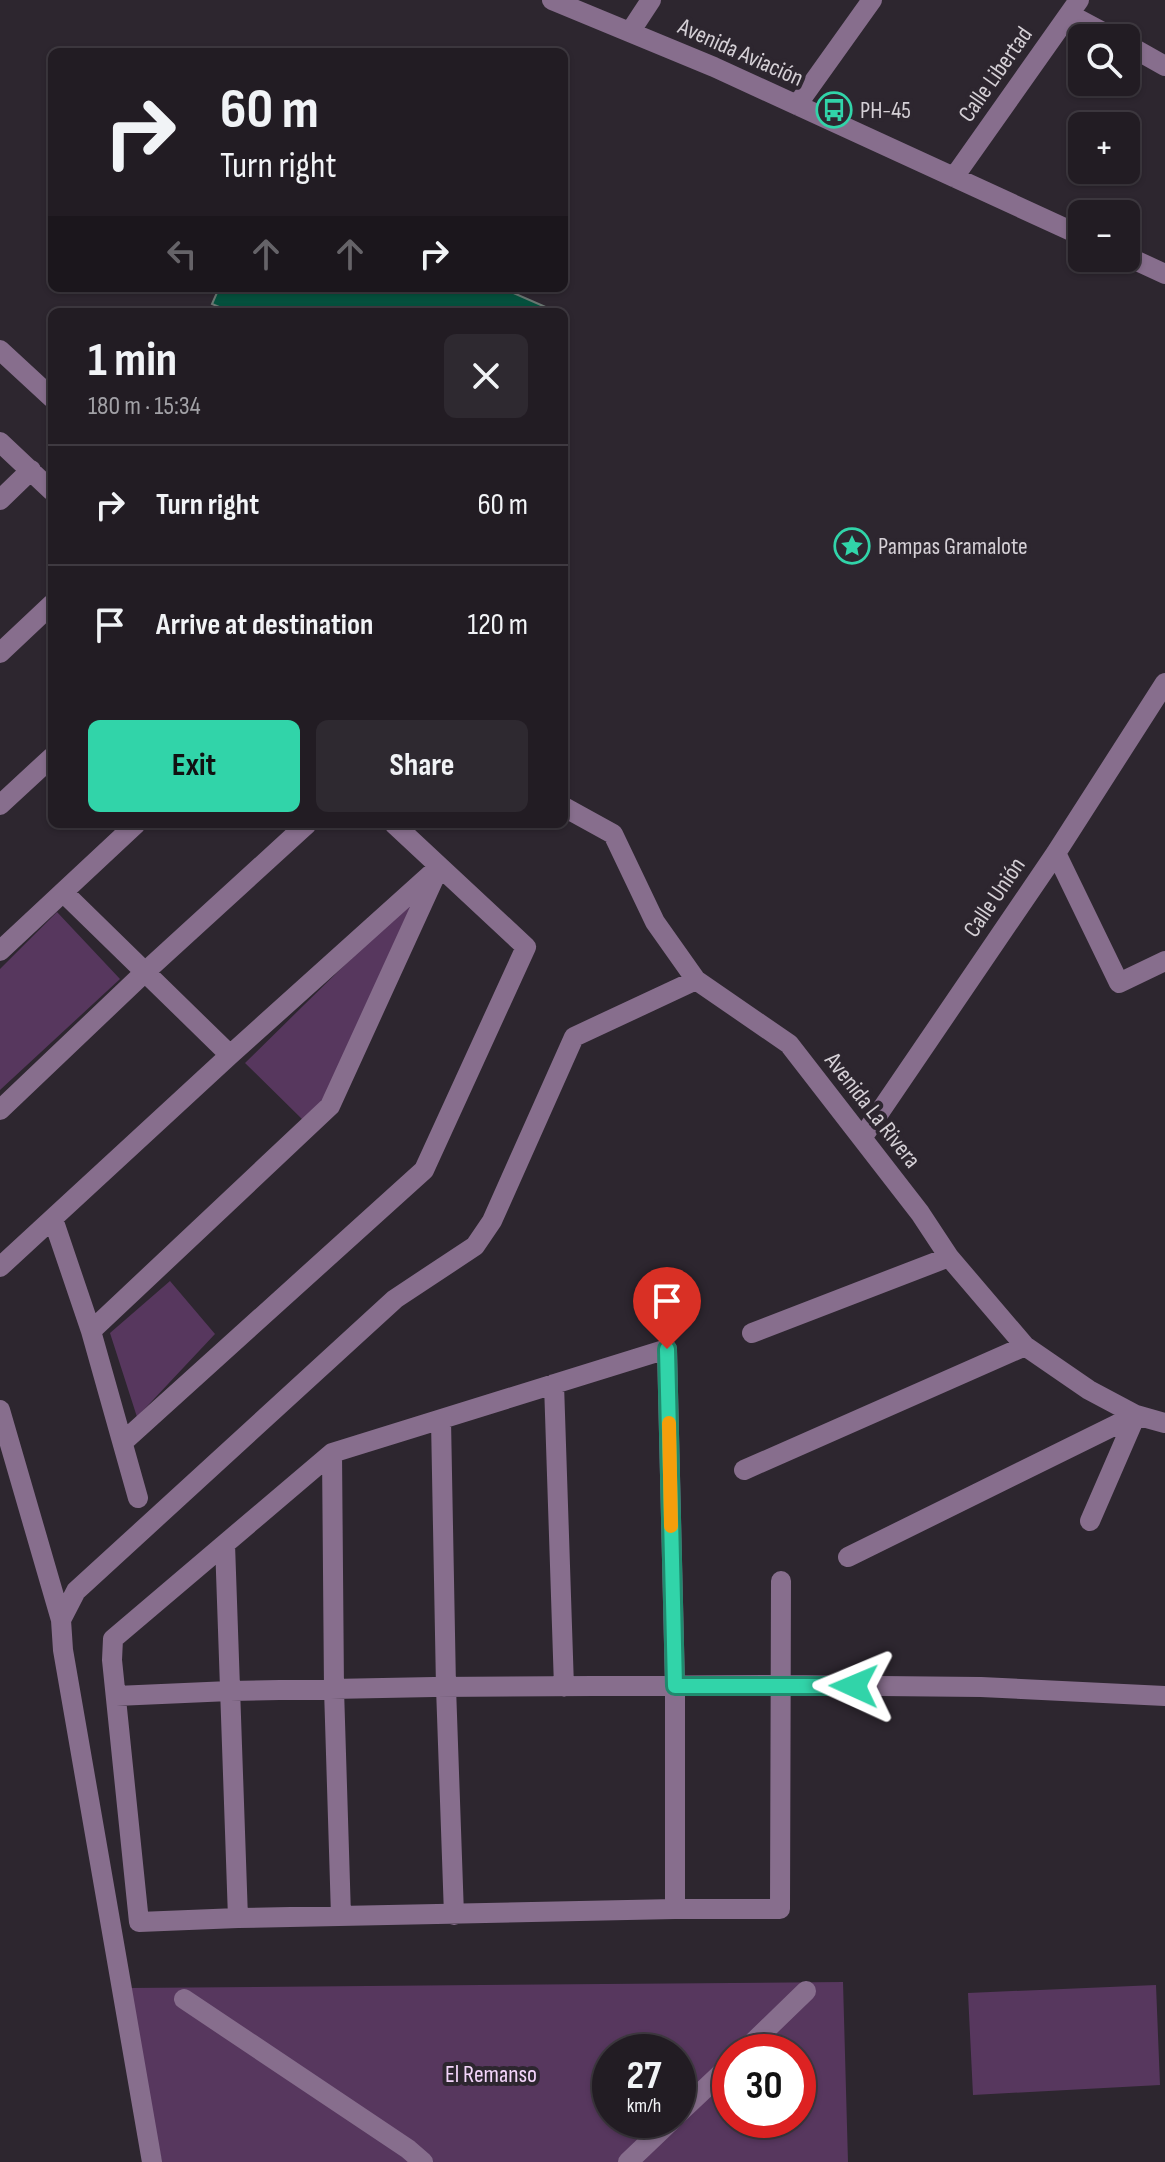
<!DOCTYPE html>
<html lang="en">
<head>
<meta charset="utf-8">
<style>
	:root { --surface:#221c23; --page:#2e2930; --text:#f1f3f6; --muted:#a2a1a6; --line:#3f3a41; --accent:#31d4a9 }
	body { margin:0; font-family:"Sofia Sans Condensed",sans-serif; background:var(--page); color:var(--text); height:100vh; display:flex; flex-direction:column; font-size:30px; white-space:nowrap }
	* { box-sizing:border-box; margin:0 }
	p { font-size:26px; color:var(--muted) }
	.icon { flex:none; width:44px; height:44px; fill:none; stroke:currentColor; stroke-width:2; stroke-linecap:round; stroke-linejoin:round }
	.map { position:relative; flex:1; overflow:hidden }
	.side { position:absolute; left:48px; top:308px; width:520px; height:520px; display:flex; flex-direction:column; background:var(--surface); border-radius:12px; box-shadow:0 2px 6px #0004,0 0 0 2px var(--line) }
	.side>* { flex:none }
	.banner { position:absolute; left:48px; top:48px; width:520px; height:244px; border-radius:12px; box-shadow:0 2px 6px #0004,0 0 0 2px var(--line); background:#221c23; color:var(--text); overflow:hidden }
	.tools { position:absolute; left:1068px; top:24px; display:grid; gap:16px }
	.tools a { display:grid; place-items:center; width:72px; height:72px; border-radius:12px; background:var(--surface); box-shadow:0 2px 6px #0004,0 0 0 2px var(--line); font-size:40px }
	.speed { position:absolute; left:592px; top:2034px; display:flex; gap:16px; font-size:40px; font-weight:700; text-align:center }
	.speed>* { display:grid; place-content:center; width:104px; height:104px; border-radius:50%; background:var(--surface); box-shadow:0 2px 6px #0004,0 0 0 2px var(--line); line-height:1 }
	.speed small { font-size:20px; font-weight:400 }
	.speed .limit { border:12px solid #d22; background:#fff; color:#111 }
	.pin { position:absolute; display:grid; place-items:center; width:68px; height:68px; color:#fff; margin:-82px -34px; border-radius:50% 50% 50% 0; rotate:-45deg; box-shadow:0 0 8px #0007 }
	.pin .icon { rotate:45deg }
	.me { position:absolute; width:88px; margin:-44px; rotate:271deg; stroke-linejoin:round; filter:drop-shadow(0 0 6px #0008) }
	.turn { display:flex; align-items:center; gap:28px; height:168px; padding:0 40px; font-size:36px }
	.turn .icon { width:104px; height:104px; stroke-width:2.5 }
	.turn b { display:block; font-size:56px; line-height:68px }
	.lanes { display:flex; align-items:center; height:76px; padding:0 40px; background:#0003; justify-content:center; gap:40px; direction:ltr }
	.lanes .off { opacity:.35 }
	.round { display:grid; place-items:center; flex:none; width:84px; height:84px; border-radius:12px; background:var(--page) }
	.overview { display:flex; align-items:center; justify-content:space-between; height:136px; padding:0 40px }
	h1 { font-size:48px; font-weight:700; line-height:60px }
	.cta { display:flex; gap:16px; margin-top:auto; padding:16px 40px }
	.cta a { flex:1; height:92px; border-radius:12px; background:var(--accent); color:#111; font-size:32px; font-weight:700; line-height:92px; text-align:center }
	.cta a+a { background:var(--page); color:var(--text) }
	ul { padding:0; list-style:none }
	li { display:flex; align-items:center; gap:24px; height:120px; padding:0 40px; border-top:2px solid var(--line) }
	li div { flex:1 }
	li b { display:block; font-size:30px }
	li em { font-style:normal }
	.map>svg:first-child { display:block }
	.green { fill:#57375e; fill-rule:evenodd }
	.building { fill:#05503d; stroke:#697671; stroke-width:2 }
	.lines { fill:none; stroke-linecap:round; stroke-linejoin:round }
	.minor { stroke:#876e8d; stroke-width:20 }
	.route-casing { stroke:#208a6e; stroke-width:20 }
	.route { stroke:#31d4a9; stroke-width:14 }
	.slow { stroke:#f59e0b; stroke-width:14 }
	.labels { text-anchor:middle; stroke-width:8; stroke-linejoin:round; paint-order:stroke }
	.street-label { font-size:24px; fill:#d5d0d6; stroke:#2d262f }
	.poi-label { font-size:24px; fill:#d5d0d6; stroke:#2d262f; text-anchor:start }
	.park-label { font-size:24px; fill:#f4d5fb; stroke:#2d262f }
</style>
</head>
<body>
<div class="map">
<svg width="1165" height="2162" viewBox="0 0 1165 2162">
	<rect width="100%" height="100%" fill="#2d262f"/>
	<path class="green" d="M422,889L325,1106L305,1122L245,1063Z
		M57,912L120,979L0,1090V969Z
		M170,1281L215,1334L137,1417L110,1333Z
		M843,1982L848,2162H162L126,1988ZM610,2052H678V2120H610ZM730,2052H798V2120H730Z
		M1156,1985L1160,2085L973,2095L968,1993Z"/>
	<path class="building" d="M219,288H502L557,312H231L212,304Z"/>
	<g class="lines">
		<path class="minor" d="M552,0L714,67L1082,236
			M1069,14L1114,38
			M630,32L651,0
			M1126,44L1165,66
			M797,105L872,0
			M954,177L1079,0
			M1126,256L1165,274
			M0,350L52,398
			M0,442L52,491
			M0,500L31,470
			M0,653L52,604
			M0,805L52,757
			M564,807L613,834L655,922L696,980L789,1044L920,1213L949,1257L1025,1346L1089,1390L1136,1415L1165,1423
			M1056,853L1119,983L1165,961
			M63,892L230,1055
			M0,951L136,824
			M0,1110L145,972L307,824
			M862,1138L1056,853L1165,683
			M53,1219L91,1331L138,1498
			M0,1267L230,1055L439,867
			M91,1331L330,1106L436,874
			M752,1333L949,1257
			M554,1384L564,1687
			M0,1410L61,1620
			M441,1420L446,1687L454,1915
			M123,1442L424,1170L526,947L394,824
			M332,1453L334,1689L341,1916
			M744,1470L1025,1346
			M1090,1521L1136,1415
			M225,1544L238,1918
			M848,1557L1136,1415
			M116,1696L230,1691L434,1687L780,1685L981,1687L1165,1696
			M675,1909V1686L667,1349L332,1453L113,1639L112,1660L139,1922L238,1918L675,1909H780L781,1581
			M184,1999L408,2149L423,2162
			M743,2052L806,1991
			M678,2114L730,2065
			M152,2162L63,1650L61,1620L76,1591L395,1299L475,1246L492,1221L574,1037L696,980
			M628,2162L672,2120"/>
	</g>
	<g class="lines">
		<defs>
			<path id="route" d="M667,1349L675,1686H854"/>
		</defs>
		<use href="#route" class="route-casing"/>
		<use href="#route" class="route"/>
		<path class="slow" d="M669,1423L671,1526"/>
	</g>
	<defs>
		<symbol id="bus-ring" viewBox="-11 -11 22 22"><circle r="9.5" fill="#2d262f" stroke="#31d4a9" stroke-width="1.5"/><path d="M-5-6H5V4H4V6H2V4H-2V6H-4V4H-5ZM-3.5-4V0h7V-4ZM-3.5 1.2v1.5H-2V1.2ZM2 1.2v1.5H3.5V1.2Z" fill="#31d4a9"/></symbol>
		<symbol id="sight-ring" viewBox="-11 -11 22 22"><circle r="9.5" fill="#2d262f" stroke="#31d4a9" stroke-width="1.5"/><path d="M0-6L1.8-2.2L6-1.7L2.9 1.2L3.7 5.4L0 3.3L-3.7 5.4L-2.9 1.2L-6-1.7L-1.8-2.2Z" fill="#31d4a9"/></symbol>
	</defs>
	<g fill-rule="evenodd">
		<use href="#bus-ring" x="814" y="90" width="40" height="40"/>
		<use href="#sight-ring" x="832" y="526" width="40" height="40"/>
	</g>
	<g class="labels">
		<g class="street-label">
			<text transform="translate(741 52) rotate(24)" y="8">Avenida Aviación</text>
			<text transform="translate(995 74) rotate(-55)" y="8">Calle Libertad</text>
			<text transform="translate(994 897) rotate(-56)" y="8">Calle Unión</text>
			<text transform="translate(873 1110) rotate(52)" y="8">Avenida La Rivera</text>
		</g>
		<g class="poi-label">
			<text x="860" y="118">PH-45</text>
			<text x="878" y="554">Pampas Gramalote</text>
		</g>
		<g class="park-label">
			<text x="491" y="2082">El Remanso</text>
		</g>
	</g>
</svg>
<div class="tools">
<a><svg class="icon" aria-label="search" viewBox="0 0 24 24"><circle cx="10" cy="10" r="6"/><path d="M15 15l6 6"/></svg></a>
<a>+</a>
<a>−</a>
</div>
<div class="speed"><div>27<small>km/h</small></div><div class="limit">30</div></div>
<div class="pin" style="left:667px;top:1349px;background:#d93025"><svg class="icon" aria-label="arrive" viewBox="0 0 24 24"><path d="M6 21V4h12l-3 4 3 4H6"/></svg></div>
<svg class="me" style="left:854px;top:1686px" viewBox="-20 -20 40 40"><path d="M0-17L14 15 0 8-14 15z" fill="#31d4a9" stroke="#fff" stroke-width="4"/></svg>
<div class="banner">
<div class="turn"><svg class="icon" aria-label="right" viewBox="0 0 24 24"><path d="M7 20v-9h11M14 6l5 5-5 5"/></svg><div><b>60 m</b>Turn right</div></div>
<div class="lanes"><svg class="icon off" aria-label="left" viewBox="0 0 24 24"><path d="M17 20v-9H6M10 6l-5 5 5 5"/></svg><svg class="icon off" aria-label="ahead" viewBox="0 0 24 24"><path d="M12 20V5M6 11l6-6 6 6"/></svg><svg class="icon off" aria-label="ahead" viewBox="0 0 24 24"><path d="M12 20V5M6 11l6-6 6 6"/></svg><svg class="icon" aria-label="right" viewBox="0 0 24 24"><path d="M7 20v-9h11M14 6l5 5-5 5"/></svg></div>
</div>
<section class="side">
<div class="overview"><div><h1>1 min</h1><p>180 m · 15:34</p></div><a class="round"><svg class="icon" aria-label="close" viewBox="0 0 24 24"><path d="M6 6l12 12M18 6L6 18"/></svg></a></div>
<ul>
<li><svg class="icon" aria-label="right" viewBox="0 0 24 24"><path d="M7 20v-9h11M14 6l5 5-5 5"/></svg><div><b>Turn right</b></div><em>60 m</em></li>
<li><svg class="icon" aria-label="arrive" viewBox="0 0 24 24"><path d="M6 21V4h12l-3 4 3 4H6"/></svg><div><b>Arrive at destination</b></div><em>120 m</em></li>
</ul>
<div class="cta"><a>Exit</a><a>Share</a></div>
</section>
</div>
</body>
</html>
